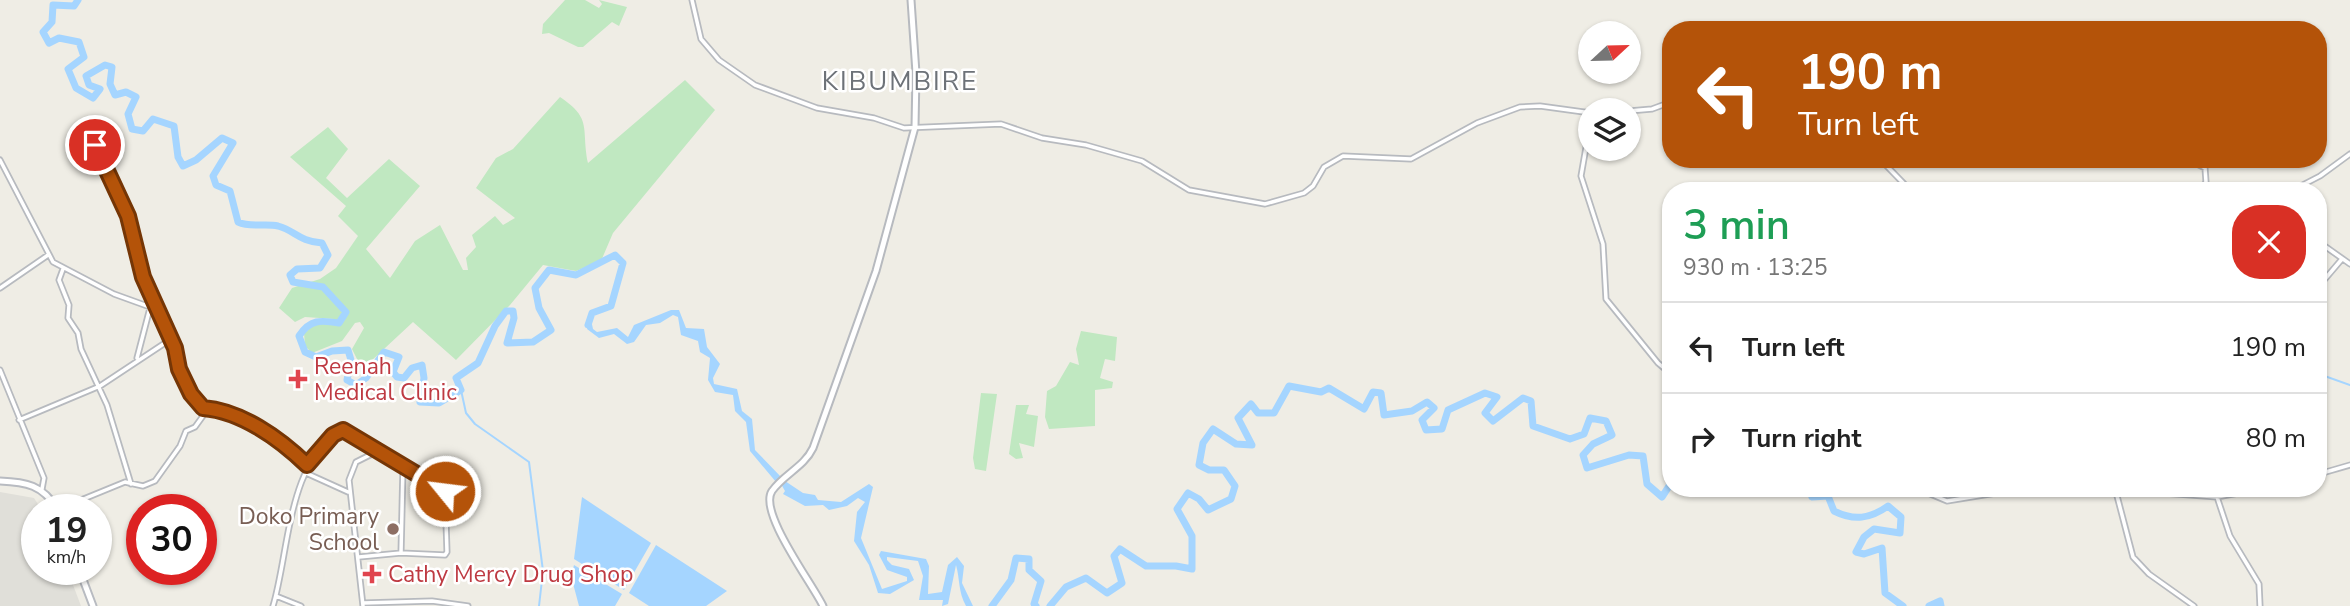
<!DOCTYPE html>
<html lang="en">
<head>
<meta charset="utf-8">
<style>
	:root { --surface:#fff; --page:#f2f2f2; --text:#222; --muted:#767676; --line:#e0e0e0 }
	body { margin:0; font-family:"Nunito Sans",sans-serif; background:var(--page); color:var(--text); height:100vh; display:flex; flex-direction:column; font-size:26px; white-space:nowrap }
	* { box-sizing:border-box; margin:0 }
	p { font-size:23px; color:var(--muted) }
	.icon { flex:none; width:38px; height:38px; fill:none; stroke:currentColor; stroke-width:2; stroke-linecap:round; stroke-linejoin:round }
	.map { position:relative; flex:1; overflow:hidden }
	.details { position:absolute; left:1662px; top:182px; width:665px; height:315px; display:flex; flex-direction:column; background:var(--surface); border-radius:28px; box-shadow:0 2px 5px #0004 }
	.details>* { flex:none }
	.top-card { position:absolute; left:1662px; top:21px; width:665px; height:147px; border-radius:28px; box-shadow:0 2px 5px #0004; background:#b45309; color:#fff; overflow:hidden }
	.needle { width:46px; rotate:68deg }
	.buttons { position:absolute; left:1578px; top:21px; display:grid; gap:14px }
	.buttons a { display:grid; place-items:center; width:63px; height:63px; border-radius:50%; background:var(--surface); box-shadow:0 2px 5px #0004; font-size:35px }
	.speed { position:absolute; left:21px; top:494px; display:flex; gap:14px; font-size:35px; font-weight:700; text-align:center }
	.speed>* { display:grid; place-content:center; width:91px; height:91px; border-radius:50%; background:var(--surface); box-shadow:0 2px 5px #0004; line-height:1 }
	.speed small { font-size:18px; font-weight:400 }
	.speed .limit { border:10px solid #d22; background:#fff; color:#111 }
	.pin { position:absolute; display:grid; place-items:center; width:60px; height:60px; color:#fff; margin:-30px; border:4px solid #fff; border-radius:50%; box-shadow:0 2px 7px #0007 }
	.me { position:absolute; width:77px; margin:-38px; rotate:299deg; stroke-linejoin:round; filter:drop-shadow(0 0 5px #0008) }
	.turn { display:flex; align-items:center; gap:24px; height:147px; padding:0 21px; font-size:32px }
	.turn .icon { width:91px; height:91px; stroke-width:2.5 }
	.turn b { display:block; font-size:49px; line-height:60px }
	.round { display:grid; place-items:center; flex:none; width:74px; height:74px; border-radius:28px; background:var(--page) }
	.headline { display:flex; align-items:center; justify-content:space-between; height:119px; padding:0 21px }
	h1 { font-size:42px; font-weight:600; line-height:52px; color:#1e9e55 }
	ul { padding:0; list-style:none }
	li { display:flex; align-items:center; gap:21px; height:91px; padding:0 21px; border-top:2px solid var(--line) }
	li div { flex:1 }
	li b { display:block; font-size:26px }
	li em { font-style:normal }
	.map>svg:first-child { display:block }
	.industrial { fill:#e0dfd9 }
	.green { fill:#c0e8c1 }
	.water { fill:#a5d5ff }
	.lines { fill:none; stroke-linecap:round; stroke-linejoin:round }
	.stream { stroke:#a5d5ff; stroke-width:2 }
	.river { stroke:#a5d5ff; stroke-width:7 }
	.minor-casing { stroke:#b7babf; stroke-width:7 }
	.tertiary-casing { stroke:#b7babf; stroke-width:9 }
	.secondary-casing { stroke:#b8bbc1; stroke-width:9 }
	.minor { stroke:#fff; stroke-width:3.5 }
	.tertiary { stroke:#fff; stroke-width:5 }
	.secondary { stroke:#fff; stroke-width:5 }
	.route-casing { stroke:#753606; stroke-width:18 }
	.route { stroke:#b45309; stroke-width:12 }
	.health-dot { fill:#e0444e; stroke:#fff; stroke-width:2.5 }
	.education-dot { fill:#8d6e63; stroke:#fff; stroke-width:2.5 }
	.labels { text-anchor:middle; stroke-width:5; stroke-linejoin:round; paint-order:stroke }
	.health-label { font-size:23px; fill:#be3a42; stroke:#fff; text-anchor:start }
	.education-label { font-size:23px; fill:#785e54; stroke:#fff; text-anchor:end }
	.quarter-label { font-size:26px; letter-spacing:2px; fill:#6d7278; stroke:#fff }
</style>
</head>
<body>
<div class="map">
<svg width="2350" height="606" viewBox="0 0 2350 606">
	<rect width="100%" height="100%" fill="#efede5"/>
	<path class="industrial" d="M0,492L34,498L41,509H37V569H67L81,606H0Z"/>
	<path class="green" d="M565,0H585L599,8L602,4L599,0L627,7L619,26L612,22L583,47H578L549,33L542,34L543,24Z
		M685,80L715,110L613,233L601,261L576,271L543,265L510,305L456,360L413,322L370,362L358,361L352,349L364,328L360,322L355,323L342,341L312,353L305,346L304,333L318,322L335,324L334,319L305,317L295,322L279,308L292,288L320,279L336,268L358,236L338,216L346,206L290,157L328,127L348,149L326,178L347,198L389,159L420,186L366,249L390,278L415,241L440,225L463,270H468L466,258L476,247L472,235L495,216L503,225L515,218L476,188L496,158L513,149L560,97C593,119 581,128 588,163Z
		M1081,331L1117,337L1115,361L1105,359L1100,378L1113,382L1112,388L1095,390V426L1049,429L1045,417L1047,391L1056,386L1070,362L1079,365L1076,349Z
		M981,393L997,394L986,471L975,469L973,458Z
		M1016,405H1029L1026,414L1038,416L1034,447L1019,443L1023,458L1016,459L1009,454Z"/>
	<path class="water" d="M671,310H679L686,328L704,329L707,347L720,364L713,378L714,384L737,389L742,411L752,419L755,450L782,478L776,482L750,451L746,422L735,411L733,395L715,392L708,380L710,358L700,352L698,341L681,335L678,317L673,315L660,323L646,325L634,342L627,344L614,334L599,338L587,329L590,315L593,329L597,332L617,328L628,337L634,325Z
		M785,481L803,493L815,495L818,500L841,502L869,484L873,487L861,538L882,589L907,581V577L887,570L879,555L881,551L926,559L929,566L928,594L942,592L948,565L957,557L964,566L962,583L973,606H966C958,592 960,579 956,565L948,604L942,606L943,600H919L923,576L918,561L887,557V560L892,565L909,569L914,580L890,594L878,593L869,565L854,541L857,512L865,502L858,498L847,506L829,510L823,505L805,506L783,494L785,491L781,484Z
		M582,497L651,543L624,590L574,559Z
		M656,545L727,591L706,606H649L629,593Z
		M574,565L622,594L615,606H579L571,576Z"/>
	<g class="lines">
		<path class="stream" d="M2319,374L2350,385
			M461,390L466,413L475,424L529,462L543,571L539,606"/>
		<path class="river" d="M78,0L74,6L53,5L52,22L43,32L49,43L59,38L79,42L84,57L68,69L76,88L93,98L100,89L89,85L86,76L105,65L112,67L110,84L115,95L126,92L136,97L128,114L132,129L143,131L153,119L174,126L178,157L183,166L196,160L222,138L233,143L213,176L216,185L230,191L238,222C251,228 265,223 278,226C296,231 298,241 322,243L328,255L320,268L297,269L290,275L293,282L323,287L346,312L339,323C321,320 310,319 299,336L305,352L316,357L332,351L348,350L351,360L347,380L356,385L366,378L384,352L399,357L393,372L397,377L404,378L412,368L422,365L424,378L420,402L439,403L461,390L456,378L478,363L495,326L506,311H513L514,318L507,343L533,342L551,330L539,308L535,288L549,270L576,275L615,255L623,263L611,306L592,313L588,325
			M1671,431V436
			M1815,488L1812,497L1828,496L1834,511C1854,521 1870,519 1888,506L1901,517L1900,533L1874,529L1864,537L1856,552L1864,554L1882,548L1885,593L1903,606
			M992,606L1011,580L1016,558L1029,559V570L1041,581L1034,604L1036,606
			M1050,606L1066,587L1086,578L1107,593L1122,583L1114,556L1120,549L1146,566H1176L1192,569V536L1177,509L1188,493L1199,499L1208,510L1231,499L1235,486L1224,470H1209L1199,465L1203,443L1213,429L1236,444L1252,445L1238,418L1251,404L1258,413H1274L1289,386L1321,392L1329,388L1364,409L1373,392L1381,393L1384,415L1412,411L1427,402L1434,408L1422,420L1426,430L1442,429L1448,410L1485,393L1497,397L1485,413L1493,421L1523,398L1531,401L1533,426L1570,439L1584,434L1590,418L1606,421L1612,435L1593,444L1583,455L1587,468L1629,455L1643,456L1647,484L1662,497L1671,483
			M1929,606L1940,601L1941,606"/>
		<defs>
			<path id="minor" d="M692,0L701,39L719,60L755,85L817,108L874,118L904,128L1001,124L1042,138L1086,145L1142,161L1189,190L1265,204L1304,193L1313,186L1324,167L1343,156L1411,159L1477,123L1520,107L1540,106L1591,113
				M1629,111L1652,109L1671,102
				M1588,113L1589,130L1581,176L1603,244L1606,299L1658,363L1671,374
				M95,145L128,216L143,277L191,394L203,408C241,412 279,438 307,465
				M1880,159L1911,191
				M2199,159V165L2205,168L2206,182L2200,191
				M0,160L53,262L114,294L150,307
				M2291,191L2320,176L2350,154
				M2319,242L2350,264
				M63,269L59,280L69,305L68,318L78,333L81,349L107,405L131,484
				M2319,286L2342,259
				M0,288L48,255
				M137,358L150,308
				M0,370L44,478L42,489
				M19,420L100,386L171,339
				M306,473L348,492
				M2319,474L2350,465
				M1916,488L1947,501L2002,492L2049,490L2110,489L2217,497L2265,488
				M2116,492L2133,557L2149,574L2194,606
				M2217,497L2230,536L2259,584L2260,606
				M59,509L125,482L143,486L155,481L180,446L186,431L195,427L208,409
				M359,557L401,553L403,467
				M276,596L301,606
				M363,603L432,601L468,606
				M273,606C289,553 288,457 343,430L376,452
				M363,606L349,480L356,462L376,452L445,491L447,552L445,555L401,553"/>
			<path id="tertiary" d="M823,606C812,583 758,512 772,491C784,474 804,467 813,448L876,271L915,127L916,73L911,0"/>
			<path id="secondary" d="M0,481C26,482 43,485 57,509
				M79,569L93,606"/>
		</defs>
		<use href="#minor" class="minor-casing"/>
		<use href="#tertiary" class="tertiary-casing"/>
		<use href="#secondary" class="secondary-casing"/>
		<use href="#minor" class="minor"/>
		<use href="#tertiary" class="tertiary"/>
		<use href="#secondary" class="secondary"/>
	</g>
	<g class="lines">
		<defs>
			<path id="route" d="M95,145L128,216L143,277L175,348L179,369L191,394L203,408C241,411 279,438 307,465L333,435L343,430L445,491"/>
		</defs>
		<use href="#route" class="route-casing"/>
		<use href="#route" class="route"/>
	</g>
	<g class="health-dot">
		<path d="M294.5 368.5h7v7h7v7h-7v7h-7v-7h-7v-7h7z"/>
		<path d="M368.5 563.5h7v7h7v7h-7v7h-7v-7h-7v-7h7z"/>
	</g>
	<circle class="education-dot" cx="393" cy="529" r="7"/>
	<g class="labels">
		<g class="health-label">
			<text x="314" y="374">Reenah<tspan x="314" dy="26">Medical Clinic</tspan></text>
			<text x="388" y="582">Cathy Mercy Drug Shop</text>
		</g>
		<g class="education-label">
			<text x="379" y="524">Doko Primary<tspan x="379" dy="26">School</tspan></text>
		</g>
		<g class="quarter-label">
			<text x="900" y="90">KIBUMBIRE</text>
		</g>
	</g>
</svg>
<div class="buttons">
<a><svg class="needle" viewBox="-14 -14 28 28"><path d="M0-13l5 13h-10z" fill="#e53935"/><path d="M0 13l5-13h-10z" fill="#767676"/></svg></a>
<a><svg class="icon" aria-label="layers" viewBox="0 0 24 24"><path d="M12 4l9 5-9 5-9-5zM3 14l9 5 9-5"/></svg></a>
</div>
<div class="speed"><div>19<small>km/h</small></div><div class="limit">30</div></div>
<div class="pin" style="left:95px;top:145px;background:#d93025"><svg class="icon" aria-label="arrive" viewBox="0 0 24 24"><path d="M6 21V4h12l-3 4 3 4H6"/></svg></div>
<svg class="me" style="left:445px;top:491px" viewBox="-20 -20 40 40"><circle r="17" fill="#b45309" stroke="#fff" stroke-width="3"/><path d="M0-11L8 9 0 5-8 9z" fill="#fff"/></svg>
<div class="top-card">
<div class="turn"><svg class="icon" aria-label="left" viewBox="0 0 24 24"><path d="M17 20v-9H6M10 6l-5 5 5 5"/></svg><div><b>190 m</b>Turn left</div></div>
</div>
<section class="details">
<div class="headline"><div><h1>3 min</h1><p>930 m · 13:25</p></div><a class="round" style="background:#d93025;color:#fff"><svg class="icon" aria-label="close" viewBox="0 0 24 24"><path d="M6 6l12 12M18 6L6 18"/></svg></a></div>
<ul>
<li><svg class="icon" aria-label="left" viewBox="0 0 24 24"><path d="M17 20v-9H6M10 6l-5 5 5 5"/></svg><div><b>Turn left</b></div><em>190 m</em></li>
<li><svg class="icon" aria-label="right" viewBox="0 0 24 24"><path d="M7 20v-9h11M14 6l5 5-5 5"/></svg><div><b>Turn right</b></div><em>80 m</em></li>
</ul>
</section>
</div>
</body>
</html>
